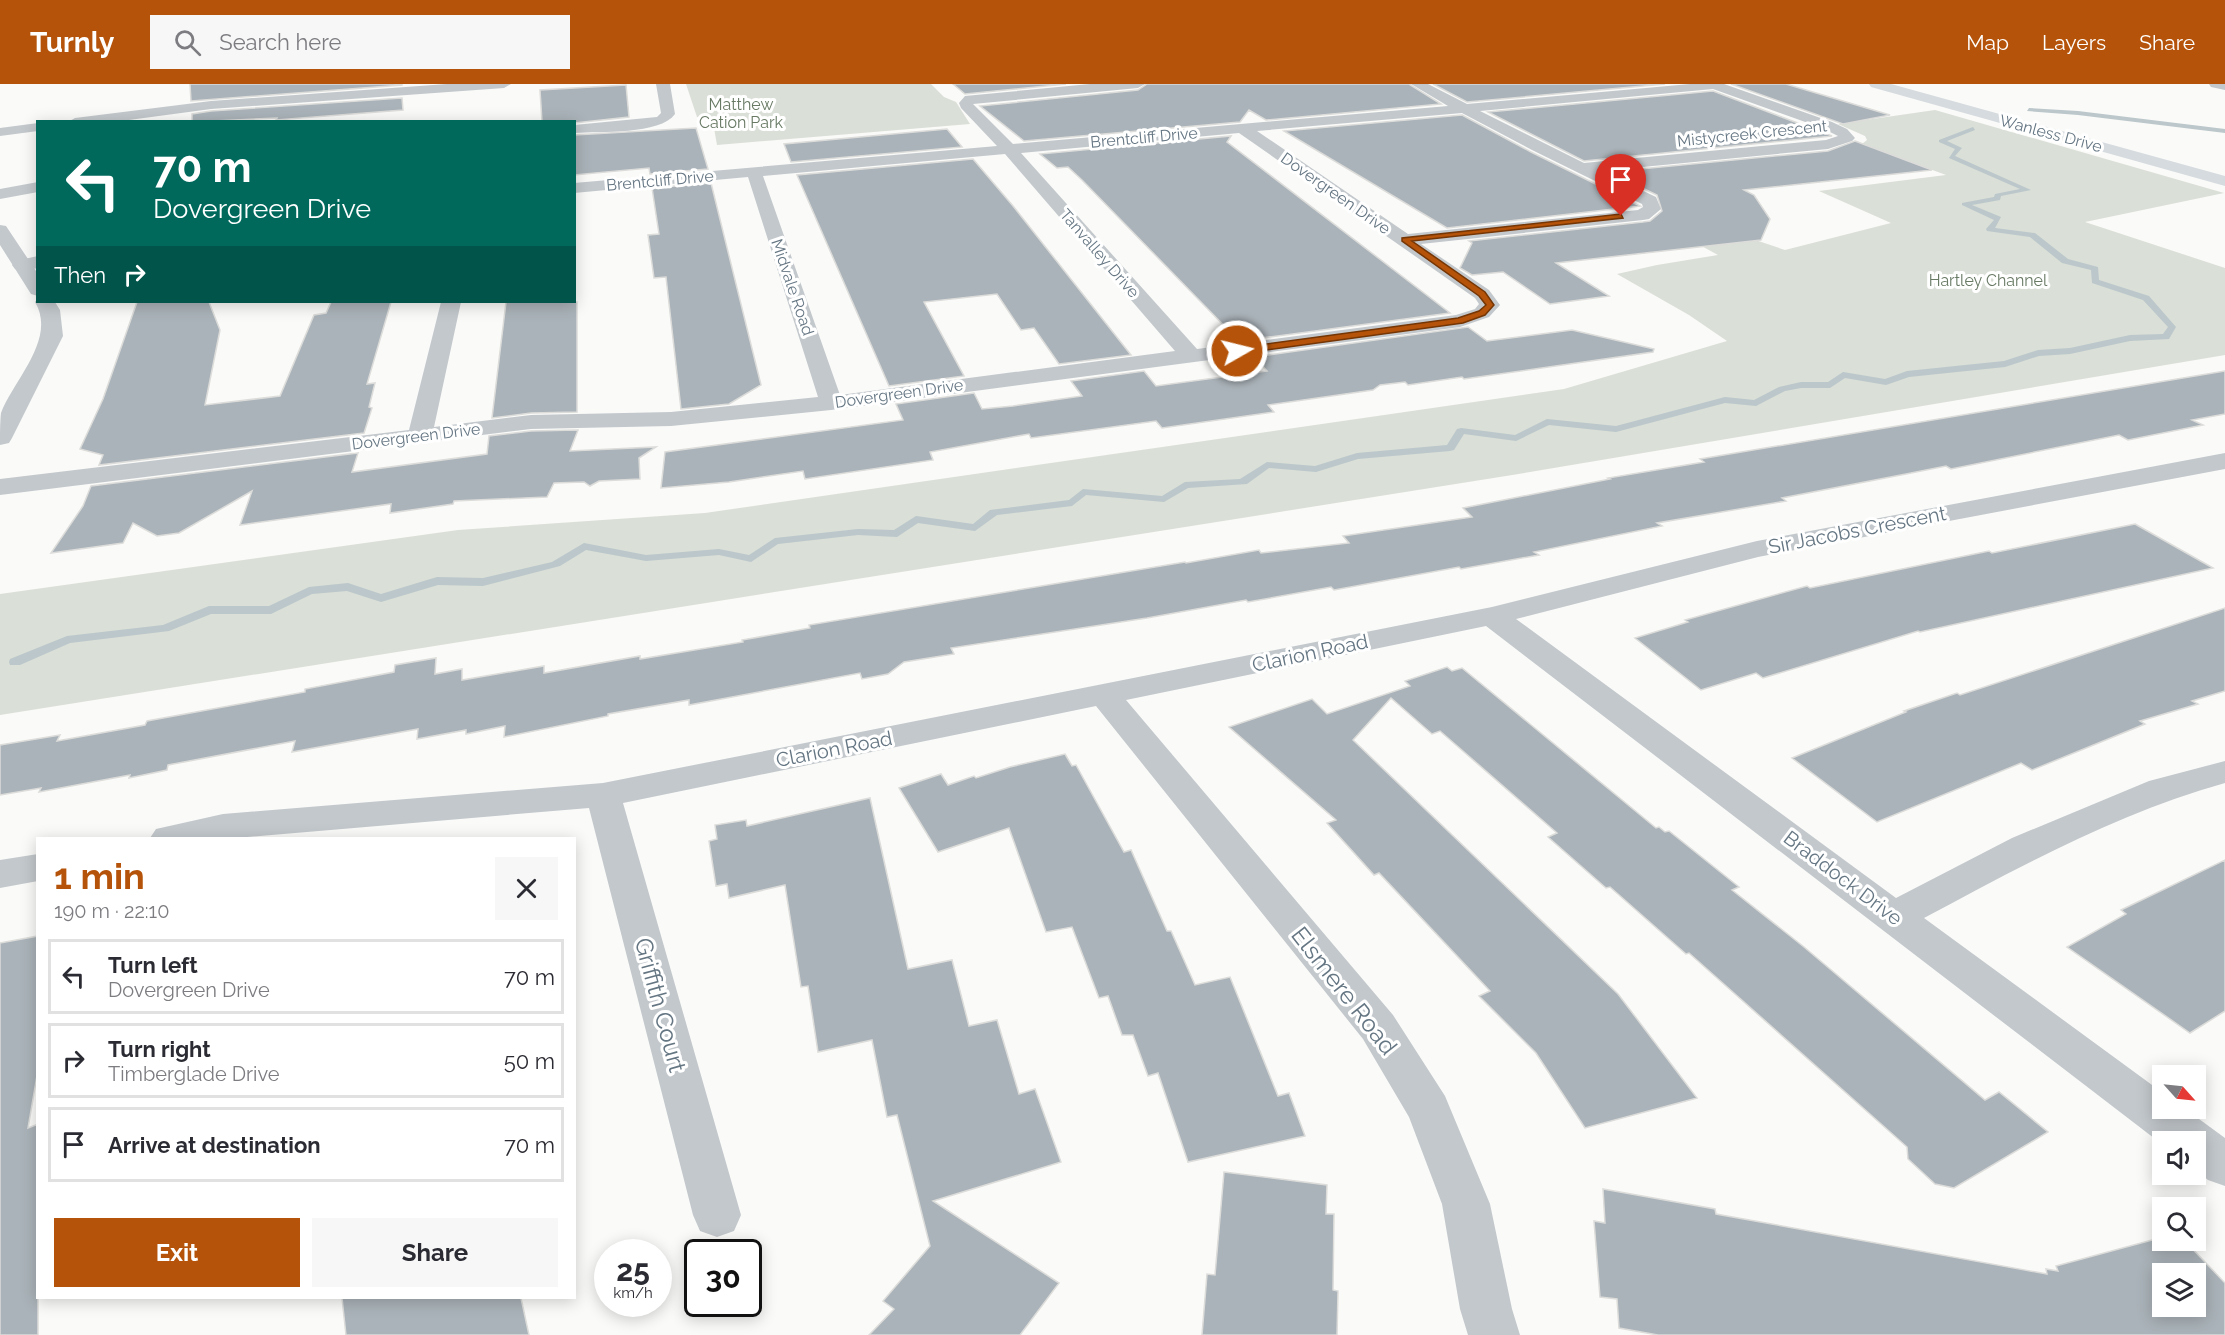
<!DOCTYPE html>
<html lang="en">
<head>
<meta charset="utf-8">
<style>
	:root { --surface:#fff; --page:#f7f7f7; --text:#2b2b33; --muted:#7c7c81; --line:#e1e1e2; --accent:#b45309 }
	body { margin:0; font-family:Raleway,sans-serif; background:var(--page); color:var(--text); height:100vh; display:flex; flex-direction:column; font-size:22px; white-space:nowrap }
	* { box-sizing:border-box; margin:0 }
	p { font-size:20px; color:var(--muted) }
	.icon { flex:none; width:33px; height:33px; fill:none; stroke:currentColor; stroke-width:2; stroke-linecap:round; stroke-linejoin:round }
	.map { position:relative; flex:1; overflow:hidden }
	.details { position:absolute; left:36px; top:753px; width:540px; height:462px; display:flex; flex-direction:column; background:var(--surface); border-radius:0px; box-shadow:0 3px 15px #0003 }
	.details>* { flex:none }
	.top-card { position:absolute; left:36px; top:36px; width:540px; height:183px; border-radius:0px; box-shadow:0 3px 15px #0003; background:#00695c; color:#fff; overflow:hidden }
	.needle { width:39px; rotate:117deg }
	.fabs { position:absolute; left:2152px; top:981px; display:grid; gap:12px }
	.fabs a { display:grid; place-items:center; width:54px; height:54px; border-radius:0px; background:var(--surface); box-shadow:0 3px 15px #0003; font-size:30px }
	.speed { position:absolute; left:594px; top:1155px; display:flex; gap:12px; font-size:30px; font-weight:700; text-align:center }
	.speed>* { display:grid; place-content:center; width:78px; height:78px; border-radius:50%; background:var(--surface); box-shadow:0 3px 15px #0003; line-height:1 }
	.speed small { font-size:15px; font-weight:400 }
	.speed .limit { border:3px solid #111; border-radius:9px; background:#fff; color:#111 }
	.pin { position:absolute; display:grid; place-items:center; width:51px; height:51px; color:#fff; margin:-62px -26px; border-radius:50% 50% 50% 0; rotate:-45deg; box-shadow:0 0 6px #0007 }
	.pin .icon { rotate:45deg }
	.me { position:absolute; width:66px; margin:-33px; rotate:82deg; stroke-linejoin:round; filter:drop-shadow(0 0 4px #0008) }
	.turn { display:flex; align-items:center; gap:21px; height:126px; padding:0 18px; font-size:27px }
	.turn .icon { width:78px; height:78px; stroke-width:2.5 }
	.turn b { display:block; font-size:42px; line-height:51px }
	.then { display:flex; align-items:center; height:57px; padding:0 18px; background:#0003; gap:12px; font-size:22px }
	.round { display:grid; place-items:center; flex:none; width:63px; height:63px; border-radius:0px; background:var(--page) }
	.summary { display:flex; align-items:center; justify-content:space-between; height:102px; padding:0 18px }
	h1 { font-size:36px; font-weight:700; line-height:45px; color:var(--accent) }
	.button { display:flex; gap:12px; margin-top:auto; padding:12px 18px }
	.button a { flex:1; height:69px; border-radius:0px; background:var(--accent); color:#fff; font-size:24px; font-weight:700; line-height:69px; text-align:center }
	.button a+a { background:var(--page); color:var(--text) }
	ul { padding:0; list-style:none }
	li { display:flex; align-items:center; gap:18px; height:75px; margin:0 12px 9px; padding:0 6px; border:3px solid var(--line); border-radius:0px }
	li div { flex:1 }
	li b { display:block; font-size:22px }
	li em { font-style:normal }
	header { display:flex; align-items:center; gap:36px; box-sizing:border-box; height:84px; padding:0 30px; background:var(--accent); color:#fff }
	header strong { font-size:28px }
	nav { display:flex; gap:33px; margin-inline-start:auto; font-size:21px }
	.search { width:420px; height:54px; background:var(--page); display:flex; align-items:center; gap:15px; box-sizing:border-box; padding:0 21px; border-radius:0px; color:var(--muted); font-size:22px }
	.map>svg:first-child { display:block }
	.green { fill:#dadfd7 }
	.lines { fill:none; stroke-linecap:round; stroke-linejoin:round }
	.stream { fill:#bbc7cb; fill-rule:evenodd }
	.building { fill:#aab3b9; stroke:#dcdcda; stroke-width:1.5; fill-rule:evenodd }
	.minor { fill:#c3c8cc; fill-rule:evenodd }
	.tertiary { fill:#c3c8cc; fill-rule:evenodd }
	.secondary { fill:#d6dbdf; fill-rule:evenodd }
	.route { fill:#b45309; stroke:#753606; stroke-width:1.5 }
	.labels { text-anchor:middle; stroke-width:6; stroke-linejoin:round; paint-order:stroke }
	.far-park-label { font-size:16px; fill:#687a64; stroke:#fff }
	.far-street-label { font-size:16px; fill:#657683; stroke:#fff }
	.street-label { font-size:20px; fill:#657683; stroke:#fff }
	.near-street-label { font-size:24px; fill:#657683; stroke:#fff }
</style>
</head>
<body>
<header>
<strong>Turnly</strong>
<div class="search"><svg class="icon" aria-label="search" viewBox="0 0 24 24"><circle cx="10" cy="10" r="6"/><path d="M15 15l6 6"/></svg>Search here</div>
<nav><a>Map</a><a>Layers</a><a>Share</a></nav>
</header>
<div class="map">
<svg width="2225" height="1251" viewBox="0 0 2225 1251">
	<rect width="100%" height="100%" fill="#fafaf8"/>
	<path class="green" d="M686,0H931L944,13L956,18L970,40L717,61L714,44L705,34L697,33Z
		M1935,26L2224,109L2085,138L2225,184V271L1506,392L0,631V510L458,446L705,429L1564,305L1727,257L1689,231L1617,190L1657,181L1718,171L1654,136H1696L1785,166L1891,139L1819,107L1946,91L1862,60L1867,56L1865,52L1838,40Z"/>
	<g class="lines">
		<path class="stream" d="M2029,24L2078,27L2225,45V49L2078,31L2027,27Z
			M1973,43L1975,46L1947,57L1962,64L1955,72L2031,106L2001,112L2000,116L1972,121L2001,133L1995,144L2035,149L2068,175L2098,183L2099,196L2149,212L2176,243L2169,255L2130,257L2070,270L2039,272L2005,283L1909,293L1886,301L1845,294L1830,304H1801L1785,307L1756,322L1725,319L1616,348L1549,341L1516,357L1464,350L1454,366L1450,367L1358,375L1316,388L1269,384L1247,400L1188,404L1164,418L1086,411L1072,422L997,431L975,447L918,439L897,453L858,451L778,460L751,478L719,471L646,477L586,466L560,482L483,502L438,501L381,518L347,507L312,510L271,530H211L169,547L70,559L20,581H10L9,578L10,575L67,552L163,541L209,522H269L309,503L348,499L381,510L437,493L483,494L552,478L584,459L646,471L719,465L749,471L775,454L858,445L894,446L916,432L973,440L990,426L1069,416L1083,405L1162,412L1185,398L1240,395L1267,378L1315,382L1357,369L1447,361L1457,345L1461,344L1515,351L1547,335L1616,342L1725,313L1754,316L1779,303L1801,298H1828L1843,288L1885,295L1907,287L2004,277L2038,266L2070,264L2130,251L2163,250L2168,243L2143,216L2092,199L2091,186L2062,179L2030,153L1987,147L1986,145L1994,136L1962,121V119L1994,113L1995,110L2020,105L1949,74L1955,65L1939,58V56Z"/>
	</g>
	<path class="building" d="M190,0H402V1L191,17Z
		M953,0H1066L965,10Z
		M1147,0H1409L1441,20L1266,36L1249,26L1240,38L1024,57L980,22L1138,6Z
		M1433,0H1665L1467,18Z
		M1731,0H1786L1890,31L1843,40Z
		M626,1L629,33L574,39L542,38L540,6Z
		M1713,7L1832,52L1584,77L1488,28Z
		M402,14L403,26L276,36L277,34L192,38V30L211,27Z
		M1462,31L1531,68L1640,122L1447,144L1284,47Z
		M696,44L708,85L650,90L649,84L574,91V51Z
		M947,45L962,63L791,78L784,60Z
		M1231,52L1227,58L1450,229L1239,257L1082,96L1068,83L1057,84L1040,70Z
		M1855,57L1932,86L1744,106L1754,111L1770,135L1761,156L1556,179L1609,212L1550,220L1503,188L1472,191L1460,184L1472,159L1469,157L1643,138L1650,137L1662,127L1657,111L1609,88L1828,67Z
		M973,75L1013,122L1131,271L1059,280L1034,244L1021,246L997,210L924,218L964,292L889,302L797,91Z
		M711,99L761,301L729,320L681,325L666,193L654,194L648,151L659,150L652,104Z
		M137,218H209L220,246L205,321L280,312L314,231L326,229L331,218H391L367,300L375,299L369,323L372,324L364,349L99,381L103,371L80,365L103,315Z
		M506,218H577V328L531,329L492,334Z
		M1468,243L1487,257L1572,246L1654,265L1653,268L1464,295L1462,293L1408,301L1405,298L1380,301L1373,306L1268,321L1274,328L1162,344L1156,337L1031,354L1029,350L930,368L933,376L805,395L803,387L729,398L661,404L665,368L903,336L896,320L974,309L982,325L1013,322L1082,312L1071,297L1144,287L1156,302L1267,287L1254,273Z
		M2225,287V330L2192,336L2203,341L2128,356L2119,351L1951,385L1946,382L1906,390L1782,414L1786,417L1657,439L1662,442L1534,468L1539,471L1461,485L1459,483L1334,506L1331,503L1248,518L1246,516L1147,534L951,564L954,570L904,578L888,590L862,595L860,589L689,621V616L608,630V632L504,653L505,642L466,650V646L417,655L418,645L292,668L295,657L168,681L167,686L129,694L130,691L39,708L41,704L0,711V661L60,651L57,657L145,641L147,637L305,608V605L394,588L395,581L436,574L435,590L462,585V596L544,582V589L640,572V575L743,558L742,556L810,544L809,541L1185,478L1186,479L1259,466L1261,469L1349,459L1343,452L1472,433L1463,424L1610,395L1608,394L1704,378L1700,375Z
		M578,346L570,367L656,363L639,374L640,395L599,397L590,402L584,398L554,399L547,413L454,417L453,420L390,429L391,420L240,441L252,407L179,449L157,452L133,439L123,459L51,469L83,422L91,402L358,369L352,388L487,370L489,352L531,347Z
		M2135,440L2213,484L1920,548L1918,547L1763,594L1756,589L1701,606L1635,554L1688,538L1685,536L1807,502L1810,504L1989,467L1992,469Z
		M2225,524V607L2192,617L2198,620L2140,637L2145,640L2032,686L2021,679L1877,738L1792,674L1906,628L1904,627L1957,609L1960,611Z
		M1447,583L1452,587L1462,584L1656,744L1659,743L1665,748L1669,747L1739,803L1732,806L1804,863L1985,1016L1999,1008L2048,1048L1954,1104L1935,1100L1908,1075L1907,1063L1689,869L1686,870L1610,803L1606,804L1548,753L1557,749L1440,647L1432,650L1391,614L1353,656L1618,910L1697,1014L1585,1044L1536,969L1479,912L1490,907L1379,789L1374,791L1327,739L1336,736L1229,643L1312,615L1327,630L1410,602L1405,597Z
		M1065,670L1072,682L1076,681L1124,768L1131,766L1167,847H1171L1195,901L1230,893L1278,1012L1289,1009L1305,1052L1188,1078L1158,989L1148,992L1133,951H1122L1108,912L1099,914L1072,843L1046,848L1009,744L938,768L899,704L941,690L948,701L974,692L976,694L1010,683Z
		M870,714L908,885L952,876L969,942L997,936L1019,1010L1035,1005L1061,1078L933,1117L1059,1199L1020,1251H869L894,1225L883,1217L930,1162L897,1031L887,1033L872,956L818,968L808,902L801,903L785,801L729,814L727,800L716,802L709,757L717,755L715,741L746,736L747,742Z
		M2225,776V927L2190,949L2067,863L2126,830L2121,826Z
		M38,852V986L28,1044L38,1040V1251H0V859Z
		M1224,1088L1327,1101L1326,1130H1334L1333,1206L1338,1207L1337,1251H1202L1207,1190L1215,1191Z
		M1603,1105L1715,1125L1716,1130L2047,1190L2046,1185L2058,1187L2056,1182L2152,1156H2184L2225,1199V1251H1658L1619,1244L1617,1215L1600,1213L1594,1137L1605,1139ZM2163,1190H2196V1222H2163Z
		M342,1214H521L529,1251H346Z"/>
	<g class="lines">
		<path class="minor" d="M656,0H670L675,30C660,51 600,47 574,49V41L657,33L661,29Z
			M1090,0H1145L1138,4L973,20L1013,60L1448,22L1411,0H1428L1467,20L1690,0H1724L1832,38L1847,45L1855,54L1852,57L1828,65L1601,87L1656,113L1661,125L1649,135L1643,136L1421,160L1489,206L1500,221L1489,233L1460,243L831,326L671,342L531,345L0,411V395L409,346L441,218H461L434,343L531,331L671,328L818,313L748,93L574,109V99L997,62L961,24L959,19L965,12ZM1713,5L1822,44L1838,52L1826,56L1584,79L1480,27ZM1462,29L1532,66L1642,120L1643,123L1638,126L1408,150L1257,47ZM1239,49L1475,214L1479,220L1475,225L1456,231L1197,265L1021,69ZM1005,70L1175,267L840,311L763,92Z
			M2209,0H2225V6L2211,3Z
			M38,98V108L0,115V105Z
			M38,172V184L22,187L15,185L12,181L15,177Z
			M2225,369V385L1758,473L1516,535L1896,814L2012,754L2149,697L2225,677V699C2118,729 2021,782 1924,834L2163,1009V1024H2184L2225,1054V1102L2208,1096L2196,1086V1058H2163V1061L1486,542L1126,616L1393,931L1445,1012L1490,1120L1512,1225L1520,1251H1468L1460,1225L1442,1120L1409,1033L1363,955L1096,622L623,719L741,1131L734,1147L717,1153L700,1147L693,1131L589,724L235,754H150L156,745L223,730L603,699L1492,523L1757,457Z
			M38,770V797L0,804V776Z"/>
		<path class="tertiary" d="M447,0H511L504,4L211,25L114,38H68L75,34L211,17Z
			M38,39V47L0,52V44Z
			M0,141L6,142L38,190V212L31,210L0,161Z
			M38,214V218H55L60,226L63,252L12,354L9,359L0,361C0,352 0,338 1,329C14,295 57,255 35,218Z"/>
		<path class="secondary" d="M1869,0H1891L2225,92V102L1871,3Z"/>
	</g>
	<path class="route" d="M1621,130L1623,134L1412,157L1485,208L1494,221L1485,231L1463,239L1237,270L1232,267L1237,264L1458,234L1479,227L1486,221L1479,212L1402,157V154Z"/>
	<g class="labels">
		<g class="far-park-label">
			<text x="741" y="26">Matthew<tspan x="741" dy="18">Cation Park</tspan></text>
			<text x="1988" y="202">Hartley Channel</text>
		</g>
		<g class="far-street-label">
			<text transform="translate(1752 49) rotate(-6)" y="6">Mistycreek Crescent</text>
			<text transform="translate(2051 49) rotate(15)" y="6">Wanless Drive</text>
			<text transform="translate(1144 53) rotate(-5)" y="6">Brentcliff Drive</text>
			<text transform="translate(660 96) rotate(-5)" y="6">Brentcliff Drive</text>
			<text transform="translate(1336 109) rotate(35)" y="6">Dovergreen Drive</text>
			<text transform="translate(1100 169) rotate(49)" y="6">Tanvalley Drive</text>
			<text transform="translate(793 203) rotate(71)" y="6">Midvale Road</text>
			<text transform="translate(899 309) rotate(-8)" y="6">Dovergreen Drive</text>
			<text transform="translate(416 352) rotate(-7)" y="6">Dovergreen Drive</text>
		</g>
		<g class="street-label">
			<text transform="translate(1857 446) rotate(-11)" y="7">Sir Jacobs Crescent</text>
			<text transform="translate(1310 569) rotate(-12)" y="7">Clarion Road</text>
			<text transform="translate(834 665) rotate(-11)" y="7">Clarion Road</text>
			<text transform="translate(1843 794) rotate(37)" y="7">Braddock Drive</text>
		</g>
		<g class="near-street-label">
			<text transform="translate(1344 907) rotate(52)" y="8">Elsmere Road</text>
			<text transform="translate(660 921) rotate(75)" y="8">Griffith Court</text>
		</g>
	</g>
</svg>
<div class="fabs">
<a><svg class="needle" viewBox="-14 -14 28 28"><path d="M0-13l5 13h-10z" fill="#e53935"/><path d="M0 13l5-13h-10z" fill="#7c7c81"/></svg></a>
<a><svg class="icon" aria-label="sound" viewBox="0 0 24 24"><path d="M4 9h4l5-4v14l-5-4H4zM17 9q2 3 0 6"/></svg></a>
<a><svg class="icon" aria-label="search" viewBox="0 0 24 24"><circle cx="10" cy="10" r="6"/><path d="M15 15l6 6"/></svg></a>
<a><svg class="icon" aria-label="layers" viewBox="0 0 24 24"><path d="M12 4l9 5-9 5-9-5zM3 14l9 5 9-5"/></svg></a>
</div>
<div class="speed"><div>25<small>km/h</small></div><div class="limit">30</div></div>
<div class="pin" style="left:1621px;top:132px;background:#d93025"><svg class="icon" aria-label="arrive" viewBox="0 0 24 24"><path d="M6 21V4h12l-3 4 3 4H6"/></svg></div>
<svg class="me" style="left:1237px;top:267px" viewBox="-20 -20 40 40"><circle r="17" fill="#b45309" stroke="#fff" stroke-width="3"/><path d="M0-11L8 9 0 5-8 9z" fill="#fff"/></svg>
<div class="top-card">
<div class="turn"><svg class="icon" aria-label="left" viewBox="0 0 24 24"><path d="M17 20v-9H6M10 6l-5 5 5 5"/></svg><div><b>70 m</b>Dovergreen Drive</div></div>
<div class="then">Then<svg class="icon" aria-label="right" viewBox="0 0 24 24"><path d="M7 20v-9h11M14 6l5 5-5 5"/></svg></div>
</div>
<section class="details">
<div class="summary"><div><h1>1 min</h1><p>190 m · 22:10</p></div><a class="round"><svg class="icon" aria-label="close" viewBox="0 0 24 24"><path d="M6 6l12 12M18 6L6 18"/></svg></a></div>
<ul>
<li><svg class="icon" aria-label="left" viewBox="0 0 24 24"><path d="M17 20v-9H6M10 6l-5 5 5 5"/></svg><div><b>Turn left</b><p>Dovergreen Drive</p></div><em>70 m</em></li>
<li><svg class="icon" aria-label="right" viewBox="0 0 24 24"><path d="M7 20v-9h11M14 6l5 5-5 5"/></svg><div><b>Turn right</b><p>Timberglade Drive</p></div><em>50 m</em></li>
<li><svg class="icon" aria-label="arrive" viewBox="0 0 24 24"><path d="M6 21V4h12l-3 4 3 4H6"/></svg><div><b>Arrive at destination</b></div><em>70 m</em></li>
</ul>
<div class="button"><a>Exit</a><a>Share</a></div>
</section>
</div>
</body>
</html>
